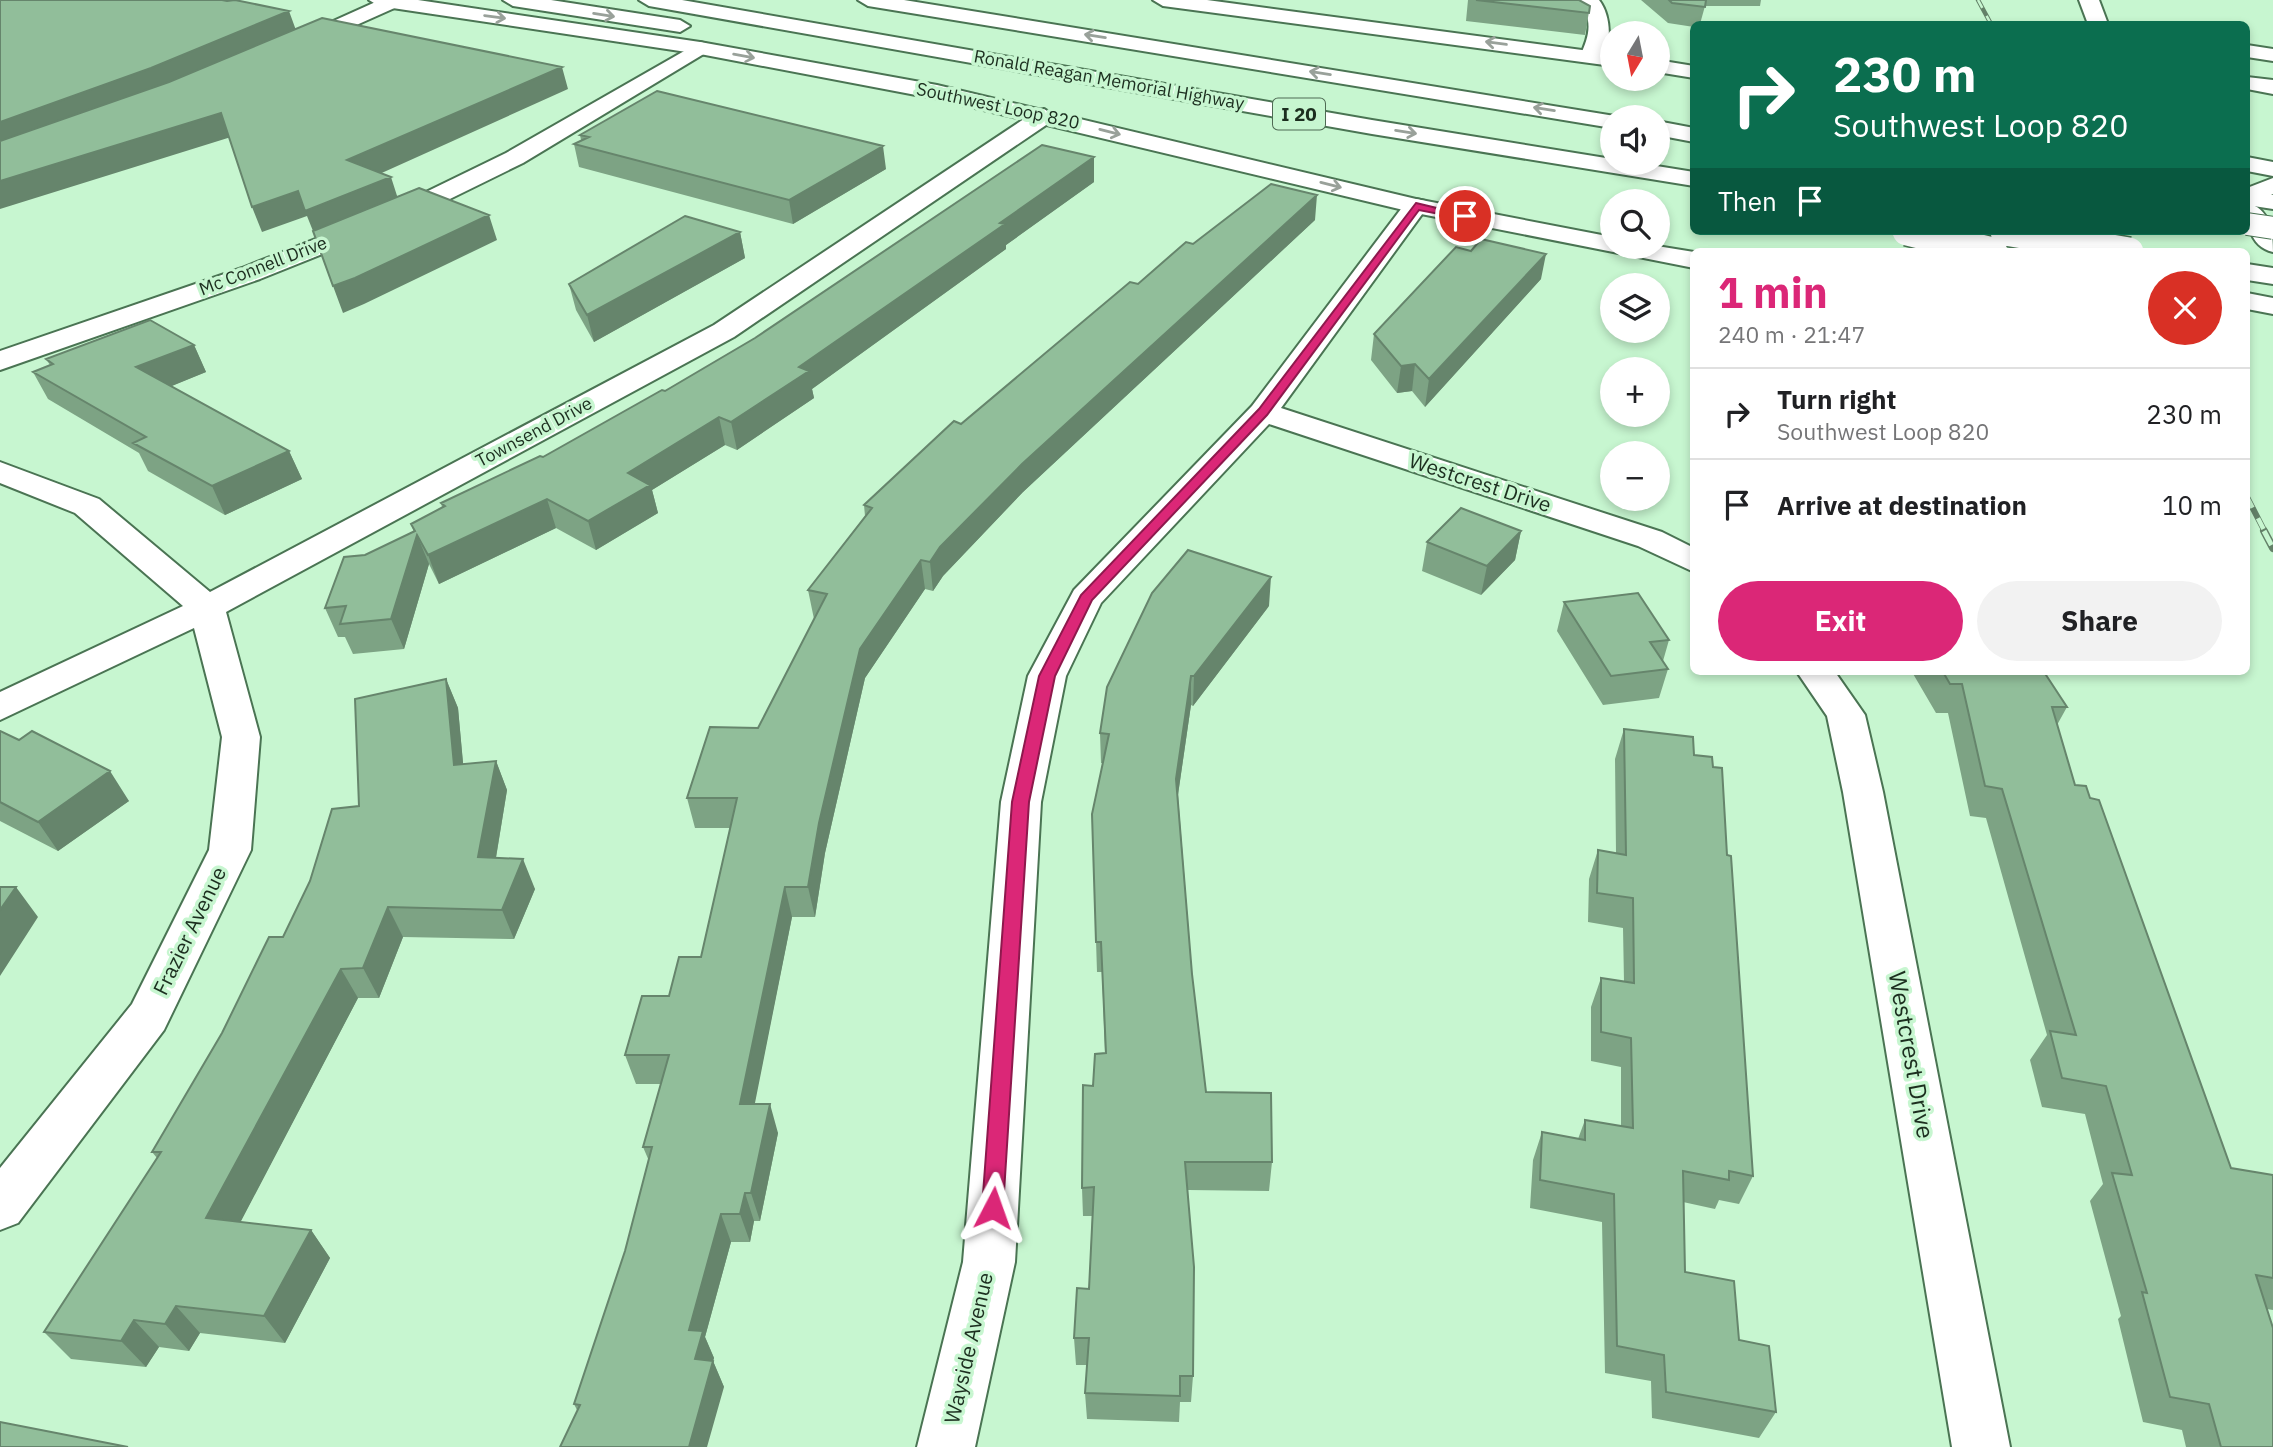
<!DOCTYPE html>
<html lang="en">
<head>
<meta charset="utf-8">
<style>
	:root { --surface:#fff; --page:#f2f2f2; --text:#202124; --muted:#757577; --line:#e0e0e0; --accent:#db2777 }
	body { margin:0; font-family:"IBM Plex Sans",sans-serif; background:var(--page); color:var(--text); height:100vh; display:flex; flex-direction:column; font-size:26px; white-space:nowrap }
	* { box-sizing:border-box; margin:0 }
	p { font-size:23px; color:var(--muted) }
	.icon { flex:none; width:38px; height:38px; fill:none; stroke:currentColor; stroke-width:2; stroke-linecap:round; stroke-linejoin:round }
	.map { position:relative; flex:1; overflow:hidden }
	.details { position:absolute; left:1690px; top:248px; width:560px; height:427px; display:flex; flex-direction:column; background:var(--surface); border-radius:10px; box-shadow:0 4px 10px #0003 }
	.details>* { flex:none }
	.banner { position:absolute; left:1690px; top:21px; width:560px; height:214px; border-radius:10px; box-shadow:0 4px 10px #0003; background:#0b6e4f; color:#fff; overflow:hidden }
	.needle { width:46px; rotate:190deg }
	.buttons { position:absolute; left:1600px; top:21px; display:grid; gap:14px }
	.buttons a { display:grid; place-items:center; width:70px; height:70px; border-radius:50%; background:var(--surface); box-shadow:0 4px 10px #0003; font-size:35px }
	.pin { position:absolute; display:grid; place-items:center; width:60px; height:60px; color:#fff; margin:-30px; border:4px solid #fff; border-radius:50%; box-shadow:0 2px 7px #0007 }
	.me { position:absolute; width:77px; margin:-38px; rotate:4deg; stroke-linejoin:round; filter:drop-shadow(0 0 5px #0008) }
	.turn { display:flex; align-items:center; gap:24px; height:147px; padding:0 28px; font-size:32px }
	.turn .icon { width:91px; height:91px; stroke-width:2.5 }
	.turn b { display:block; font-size:49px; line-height:60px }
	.then { display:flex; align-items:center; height:66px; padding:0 28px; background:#0003; gap:14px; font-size:26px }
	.round { display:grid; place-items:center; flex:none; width:74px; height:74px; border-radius:37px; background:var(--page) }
	.overview { display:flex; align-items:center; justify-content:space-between; height:119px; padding:0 28px }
	h1 { font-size:42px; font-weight:800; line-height:52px; color:var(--accent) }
	.cta { display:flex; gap:14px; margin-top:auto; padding:14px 28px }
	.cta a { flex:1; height:80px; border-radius:42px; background:var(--accent); color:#fff; font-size:28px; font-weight:800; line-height:80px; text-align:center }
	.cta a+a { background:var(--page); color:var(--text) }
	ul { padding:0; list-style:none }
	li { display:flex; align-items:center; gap:21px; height:91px; padding:0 28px; border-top:2px solid var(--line) }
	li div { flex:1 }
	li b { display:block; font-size:26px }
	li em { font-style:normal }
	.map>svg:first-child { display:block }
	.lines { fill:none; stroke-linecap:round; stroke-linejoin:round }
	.minor-casing { stroke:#4a7453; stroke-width:4 }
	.major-casing { stroke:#4a7453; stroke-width:4 }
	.highway-casing { stroke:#4a7453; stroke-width:4 }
	.minor { fill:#fff; fill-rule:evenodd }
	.major { fill:#fff; fill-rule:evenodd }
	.highway { fill:#fff; fill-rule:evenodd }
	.rail-far2-casing { stroke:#638168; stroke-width:4.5 }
	.rail-far1-casing { stroke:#638168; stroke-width:6 }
	.rail-casing { stroke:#638168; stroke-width:8 }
	.rail-far2 { stroke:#c7f6d0; stroke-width:2.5; stroke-dasharray:9; stroke-linecap:butt }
	.rail-far1 { stroke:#c7f6d0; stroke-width:4.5; stroke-dasharray:12; stroke-linecap:butt }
	.rail { stroke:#c7f6d0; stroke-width:5; stroke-dasharray:16; stroke-linecap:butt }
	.highway-bridge-far1-casing { stroke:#4a7453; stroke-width:24; stroke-linecap:butt }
	.highway-bridge-casing { stroke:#4a7453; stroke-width:32; stroke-linecap:butt }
	.highway-bridge-far1 { stroke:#fff; stroke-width:22 }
	.highway-bridge { stroke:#fff; stroke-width:29 }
	.wall { fill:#7da384 }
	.shaded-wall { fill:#66856c }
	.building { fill:#91be9a; stroke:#66856c; stroke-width:2 }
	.oneway { stroke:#99a19a }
	.route { fill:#db2777; stroke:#8e194d; stroke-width:2 }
	.labels { text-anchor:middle; stroke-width:7; stroke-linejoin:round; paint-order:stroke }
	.far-street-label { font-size:18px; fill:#1c2e1f; stroke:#c7f6d0 }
	.shield { fill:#c7f6d0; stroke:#4f6a54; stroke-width:2 }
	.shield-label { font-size:19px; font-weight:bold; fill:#1c2e1f }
	.street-label { font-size:21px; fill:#1c2e1f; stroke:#c7f6d0 }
	.near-street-label { font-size:24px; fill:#1c2e1f; stroke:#c7f6d0 }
</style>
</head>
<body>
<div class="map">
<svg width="2273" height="1447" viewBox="0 0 2273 1447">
	<rect width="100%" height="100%" fill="#c7f6d0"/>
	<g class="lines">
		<defs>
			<path id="minor" d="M380,0L402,2L399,6L305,48H291L288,44L291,40Z
				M1579,0H1599C1612,16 1615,56 1590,62L1580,56C1590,35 1593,20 1579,0Z
				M2079,0H2099L2108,24H2088Z
				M700,42L707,44L710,48L707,52L523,163L407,220L260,279L0,370V351L242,268L389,210L506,153Z
				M2247,45L2273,49V61L2247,57Z
				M2247,77L2273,80V94L2247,89Z
				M1044,109L1055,116L1052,121L734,337L226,612L260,737L251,850L164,1030L18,1223L0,1230V1168L132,1004L209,850L222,737L194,628L0,720V692L183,606L75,513L0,483V462L99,499L210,592L714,325L1036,111Z
				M2247,157L2273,162V176L2247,171Z
				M1416,199L1425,201L1428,206L1281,408L1662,532L1694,548V572L1638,546L1269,424L1101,603L1066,676L1041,802L1015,1262L975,1447H917L963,1262L1001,802L1028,676L1074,590L1252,406L1407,201Z
				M1797,672H1835L1865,715L1883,792L2010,1447H1952L1843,792L1827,716Z"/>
			<path id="major" d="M369,0H418L700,42L937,85L1416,199L1612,237V247L1657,246L1694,252V268L1416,213L937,99L700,54L379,6Z
				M1153,0H1207L1612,54V66L1163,6Z
				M1657,60L1694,66V78L1657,72Z
				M2273,178V194L2251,204C2271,212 2273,233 2273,252C2244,245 2247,212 2247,188Z"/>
			<path id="highway" d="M503,0H551L680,20L690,26L680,32L513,6Z
				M639,0H682L1372,120L1612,159V163H1638L1694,172V186L1372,134L649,6Z
				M858,0H904L1621,117H1612V128L868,6Z
				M1657,121L1694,128V142L1657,135Z
				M2247,191L2273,195V209L2247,205Z
				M2247,264L2273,268V284L2247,280Z
				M2247,293L2273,298V314L2247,309Z"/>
		</defs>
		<use href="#minor" class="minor-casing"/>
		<use href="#major" class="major-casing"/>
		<use href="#highway" class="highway-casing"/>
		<use href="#minor" class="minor"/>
		<use href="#major" class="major"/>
		<use href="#highway" class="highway"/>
		<defs>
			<path id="rail-far2" d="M1978,0L1991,24"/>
			<path id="rail-far1" d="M2100,231L2114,252
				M2247,497L2265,532"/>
			<path id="rail" d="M2264,531L2273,548"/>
		</defs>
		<use href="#rail-far2" class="rail-far2-casing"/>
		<use href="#rail-far1" class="rail-far1-casing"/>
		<use href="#rail" class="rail-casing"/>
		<use href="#rail-far2" class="rail-far2"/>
		<use href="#rail-far1" class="rail-far1"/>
		<use href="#rail" class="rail"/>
		<defs>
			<path id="highway-bridge-far1" d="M2247,224L2273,228"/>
			<path id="highway-bridge" d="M1907,231L1993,252
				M2005,231L2129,252"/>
		</defs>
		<use href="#highway-bridge-far1" class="highway-bridge-far1-casing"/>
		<use href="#highway-bridge" class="highway-bridge-casing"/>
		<use href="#highway-bridge-far1" class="highway-bridge-far1"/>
		<use href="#highway-bridge" class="highway-bridge"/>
	</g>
	<path class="wall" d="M1468,0H1579L1590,6L1585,35L1466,21Z
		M1641,0H1761L1760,6H1705L1700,24H1694V27L1668,23Z
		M580,135L886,169L793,224L579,167L574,144L581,140Z
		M1094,157V182L1006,245V249L812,389L814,398L737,450L725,445L652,490L658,513L596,550L556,528L439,584L429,564L404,649L353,654L345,637H338L325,608L365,555L414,532L411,524L442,507L441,503L543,457Z
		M1315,220L1023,492L943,576L933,591L925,589L865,678L825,853L815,917H792L754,1104L778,1133L760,1221H754L750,1242H731L705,1337L714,1358L713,1361L724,1387L577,1410L574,1404L625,1251L649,1161L643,1147L661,1084H636L625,1055L669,996L701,957L730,828H695L687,798L758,728L814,619L808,590L865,516L864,505L961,424L1138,284L1193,244Z
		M740,232L745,258L594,342L576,310L569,284Z
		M1541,279L1425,407L1412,391L1397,393L1371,360L1374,334Z
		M194,345L206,372L171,386L289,451L302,479L225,515L148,471L139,453L48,399L33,372L50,365L46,359Z
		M1521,531L1515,560L1481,595L1422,571L1427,542Z
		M1564,602L1669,640L1663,661L1668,669L1659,698L1603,705L1557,631Z
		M1269,606L1193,706L1191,705L1178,795L1192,974L1206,1092L1272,1162L1269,1191L1188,1190L1193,1376L1191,1402H1180L1179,1422L1087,1419L1085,1393L1087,1365H1076L1074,1338L1089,1289L1092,1216H1083L1082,1188L1093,1086L1105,1053L1102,972H1097L1092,814L1103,763H1101L1100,733Z
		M1912,672H2044L2067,707L2057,725L2075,785L2090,798L2231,1168L2273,1175V1310L2267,1309L2273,1447H2186L2182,1430L2143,1422L2118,1319L2121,1316L2090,1201L2103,1184L2085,1114L2042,1107L2030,1060L2047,1035L1986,818L1970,816L1948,713H1936Z
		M446,679L458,708L463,764L496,761L507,790L496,858L535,889L514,939L403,937L379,998H358L240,1222L311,1230L330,1258L285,1343L200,1333L189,1351L159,1347L146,1367L71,1359L44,1332L157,1158L152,1152L283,937L359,806Z
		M1624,729L1694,755L1727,855L1753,1176L1739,1204L1719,1200L1715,1209L1683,1202L1685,1272L1739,1340L1776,1412L1759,1438L1652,1418L1651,1381L1605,1373L1602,1222L1530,1208L1533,1160L1542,1132L1578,1139L1585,1120L1621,1126V1067L1591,1061V1007L1601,978L1624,982L1623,928L1588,922L1589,879L1598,850L1616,853L1615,759Z
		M0,731L129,801L58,851L0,821Z"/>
	<path class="shaded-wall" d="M289,11L297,33L0,150V122Z
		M562,67L568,89L355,185L347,160Z
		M221,113L231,137L0,209V181Z
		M883,146L886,169L793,224L789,200Z
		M1094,157V182L1006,245V249L812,389L814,398L737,450L731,422L799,367L1000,223Z
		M391,177L399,202L315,236L307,216L262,232L252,207L298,191Z
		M1317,195L1315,220L1023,492L943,576L933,591L930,562L940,547L1022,464Z
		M489,215L497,240L364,304L343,313L333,286Z
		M740,232L745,258L594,342L587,315Z
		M1546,254L1541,279L1425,407L1429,379Z
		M194,345L206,372L150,395L136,367Z
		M1415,364L1412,391L1397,393L1401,366Z
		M719,417L725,445L652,490L658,513L596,550L588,521L628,473Z
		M289,451L302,479L225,515L212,486Z
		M547,499L556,528L439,584L428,555Z
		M1521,531L1515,560L1481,595L1487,566Z
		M417,535L429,564L404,649L391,619Z
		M921,560L925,589L865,678L825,853L815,917L808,887L819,823L860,649Z
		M1271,577L1269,606L1193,706L1194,676Z
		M1191,676V705L1176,808V779Z
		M446,679L458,708L466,795L454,765Z
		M496,761L507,790L491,887L478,857Z
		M110,771L129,801L58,851L38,822Z
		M523,859L535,889L514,939L502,910Z
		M16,887L38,917L0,976V910Z
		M785,887L792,917L749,1133L740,1104Z
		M388,907L403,937L379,998L363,968Z
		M341,969L358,998L228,1246L206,1218Z
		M770,1104L778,1133L760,1221L751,1193Z
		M745,1193L754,1221L750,1242L740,1214Z
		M721,1214L731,1242L705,1337L714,1358L713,1361L724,1387L707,1447H689L695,1359L689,1330Z
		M311,1230L330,1258L285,1343L264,1316Z
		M176,1306L200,1333L189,1351L165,1324Z
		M134,1320L159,1347L146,1367L121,1341Z"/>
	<path class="building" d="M0,0H222L227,1L235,0L289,11L151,68L0,122Z
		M1476,0H1579L1590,6L1589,13Z
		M1669,0H1706L1705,7L1672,3Z
		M322,18L562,67L347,160L391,177L305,211L298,191L252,207L221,113L0,181V141L169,82Z
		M657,91L883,146L789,200L574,144L589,137L580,135Z
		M1042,145L1094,157L1000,223L1005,224L799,367L809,371L731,422L719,417L628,473L650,485L588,521L547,499L428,555L417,535L391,619L340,624L346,606L325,608L344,557L365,555L415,531L411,524L445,506L441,503L540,456L543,457L662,390L665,391L755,338Z
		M1271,184L1317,195L1022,464L940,547L930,562L921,560L860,649L819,823L808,887H785L740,1104H770L751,1193H745L740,1214H721L689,1330L703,1331L695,1359L713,1361L689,1447H560L580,1405L574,1404L625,1251L652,1147H643L669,1055H625L642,996H669L679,957H701L737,798H687L710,727L758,728L827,594L808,590L872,508L864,505L954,421L961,424L1130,282L1138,284L1186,242L1193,244Z
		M419,188L489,215L355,278L333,286L313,231Z
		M685,216L740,232L587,315L569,284Z
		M1481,239L1546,254L1429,379L1415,364L1401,366L1374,334L1456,247L1471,251Z
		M150,320L194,345L136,367L289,451L212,486L133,443L146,437L33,372L53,364L46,359Z
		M1461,508L1521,531L1487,566L1427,542Z
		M1188,550L1271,577L1194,676H1191L1176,779L1192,974L1206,1092L1271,1093L1272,1162H1185L1194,1267L1193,1376H1180V1396L1085,1393L1089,1338H1074L1077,1288L1089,1289L1094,1187L1082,1188L1083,1085L1093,1086L1095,1054L1106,1053L1101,942H1096L1092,814L1109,734L1100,733L1107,687L1152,593Z
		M1638,593L1669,640L1650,642L1668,669L1611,676L1564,602Z
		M1943,672H2044L2067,707H2052L2075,785L2086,786L2090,798L2099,800L2231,1168L2273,1175V1278L2256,1275L2273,1328V1447H2221L2209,1404L2170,1397L2142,1292L2147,1293L2112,1173L2132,1175L2106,1086L2062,1078L2050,1031L2076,1035L2002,789L1985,786L1962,684H1950Z
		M446,679L454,765L496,761L478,857L523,859L502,910L388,907L363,968L341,969L206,1218L311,1230L264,1316L176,1306L165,1324L134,1320L121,1341L44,1332L161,1152H152L222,1033L269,937H283L310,881L332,809L359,806L355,699Z
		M1624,729L1693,737L1694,755L1712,757L1713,767L1722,768L1727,855L1731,856L1753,1176L1729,1171V1180L1683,1171L1685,1272L1734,1281L1739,1340L1769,1346L1776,1412L1666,1392L1664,1355L1617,1346L1614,1194L1540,1180L1542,1132L1585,1140V1120L1633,1128L1631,1038L1601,1032V978L1634,983L1633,898L1597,893L1598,850L1626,855Z
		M0,731L19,740L32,731L110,771L38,822L0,802Z
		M0,887H16L0,910Z
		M0,1422L128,1447H0Z"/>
	<defs><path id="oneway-shaft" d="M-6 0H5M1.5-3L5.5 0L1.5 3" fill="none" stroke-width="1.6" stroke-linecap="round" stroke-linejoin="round" transform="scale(1.75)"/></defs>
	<g class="oneway">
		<use href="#oneway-shaft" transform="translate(604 15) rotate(9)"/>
		<use href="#oneway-shaft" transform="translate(495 17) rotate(8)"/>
		<use href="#oneway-shaft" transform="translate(1095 36) rotate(-171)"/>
		<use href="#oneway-shaft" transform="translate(1496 43) rotate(-172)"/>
		<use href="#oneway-shaft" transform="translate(744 56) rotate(10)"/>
		<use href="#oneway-shaft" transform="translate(1320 73) rotate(-171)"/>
		<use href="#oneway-shaft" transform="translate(1544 109) rotate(-171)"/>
		<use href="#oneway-shaft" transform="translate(1110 132) rotate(14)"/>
		<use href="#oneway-shaft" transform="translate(1406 132) rotate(9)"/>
		<use href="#oneway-shaft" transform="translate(1331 185) rotate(14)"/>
	</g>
	<path class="route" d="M1416,203L1470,216L1465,219L1419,210L1267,415L1092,600L1055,676L1029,802L1003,1208L1000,1215L993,1218L985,1215L982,1208L1012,802L1039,676L1081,595L1259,409Z"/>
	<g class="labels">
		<g class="far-street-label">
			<text transform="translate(1109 80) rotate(10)" y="6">Ronald Reagan Memorial Highway</text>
			<text transform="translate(998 106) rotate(12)" y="6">Southwest Loop 820</text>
			<text transform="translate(263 266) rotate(-21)" y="6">Mc Connell Drive</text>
			<text transform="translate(534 432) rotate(-28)" y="6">Townsend Drive</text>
		</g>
		<rect class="shield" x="1273" y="98.5" width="52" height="31" rx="5"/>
		<g class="shield-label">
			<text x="1299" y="121">I 20</text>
		</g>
		<g class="street-label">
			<text transform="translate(1480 483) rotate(18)" y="7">Westcrest Drive</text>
			<text transform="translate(190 931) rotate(-64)" y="7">Frazier Avenue</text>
			<text transform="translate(969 1348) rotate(-77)" y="7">Wayside Avenue</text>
		</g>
		<g class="near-street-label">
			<text transform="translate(1911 1055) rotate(80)" y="8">Westcrest Drive</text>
		</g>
	</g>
</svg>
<div class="buttons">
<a><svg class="needle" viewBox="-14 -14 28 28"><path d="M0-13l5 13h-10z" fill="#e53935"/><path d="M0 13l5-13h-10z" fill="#757577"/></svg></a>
<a><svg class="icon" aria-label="sound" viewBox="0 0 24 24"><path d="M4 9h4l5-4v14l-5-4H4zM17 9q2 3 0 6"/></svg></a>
<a><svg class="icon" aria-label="search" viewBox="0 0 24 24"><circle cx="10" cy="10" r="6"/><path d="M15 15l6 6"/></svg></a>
<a><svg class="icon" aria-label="layers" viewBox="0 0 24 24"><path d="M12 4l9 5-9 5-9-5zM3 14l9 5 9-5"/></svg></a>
<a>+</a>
<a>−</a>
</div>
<div class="pin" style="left:1465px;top:216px;background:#d93025"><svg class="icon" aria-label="arrive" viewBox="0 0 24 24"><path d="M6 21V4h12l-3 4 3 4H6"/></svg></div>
<svg class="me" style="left:993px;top:1208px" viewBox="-20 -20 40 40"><path d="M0-17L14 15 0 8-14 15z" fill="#db2777" stroke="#fff" stroke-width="4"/></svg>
<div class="banner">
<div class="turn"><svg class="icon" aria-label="right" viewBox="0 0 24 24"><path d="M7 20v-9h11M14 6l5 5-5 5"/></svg><div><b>230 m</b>Southwest Loop 820</div></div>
<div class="then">Then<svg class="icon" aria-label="arrive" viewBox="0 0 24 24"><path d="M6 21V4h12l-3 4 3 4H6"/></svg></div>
</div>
<section class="details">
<div class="overview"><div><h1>1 min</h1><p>240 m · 21:47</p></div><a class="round" style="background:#d93025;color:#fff"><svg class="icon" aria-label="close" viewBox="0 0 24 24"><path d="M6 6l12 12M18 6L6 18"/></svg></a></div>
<ul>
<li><svg class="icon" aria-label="right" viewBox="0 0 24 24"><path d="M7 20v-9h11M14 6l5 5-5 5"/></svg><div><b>Turn right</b><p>Southwest Loop 820</p></div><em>230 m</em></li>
<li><svg class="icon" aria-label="arrive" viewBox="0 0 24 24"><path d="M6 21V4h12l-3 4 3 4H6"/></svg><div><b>Arrive at destination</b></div><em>10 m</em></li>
</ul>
<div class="cta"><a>Exit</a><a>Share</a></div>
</section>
</div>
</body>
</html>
